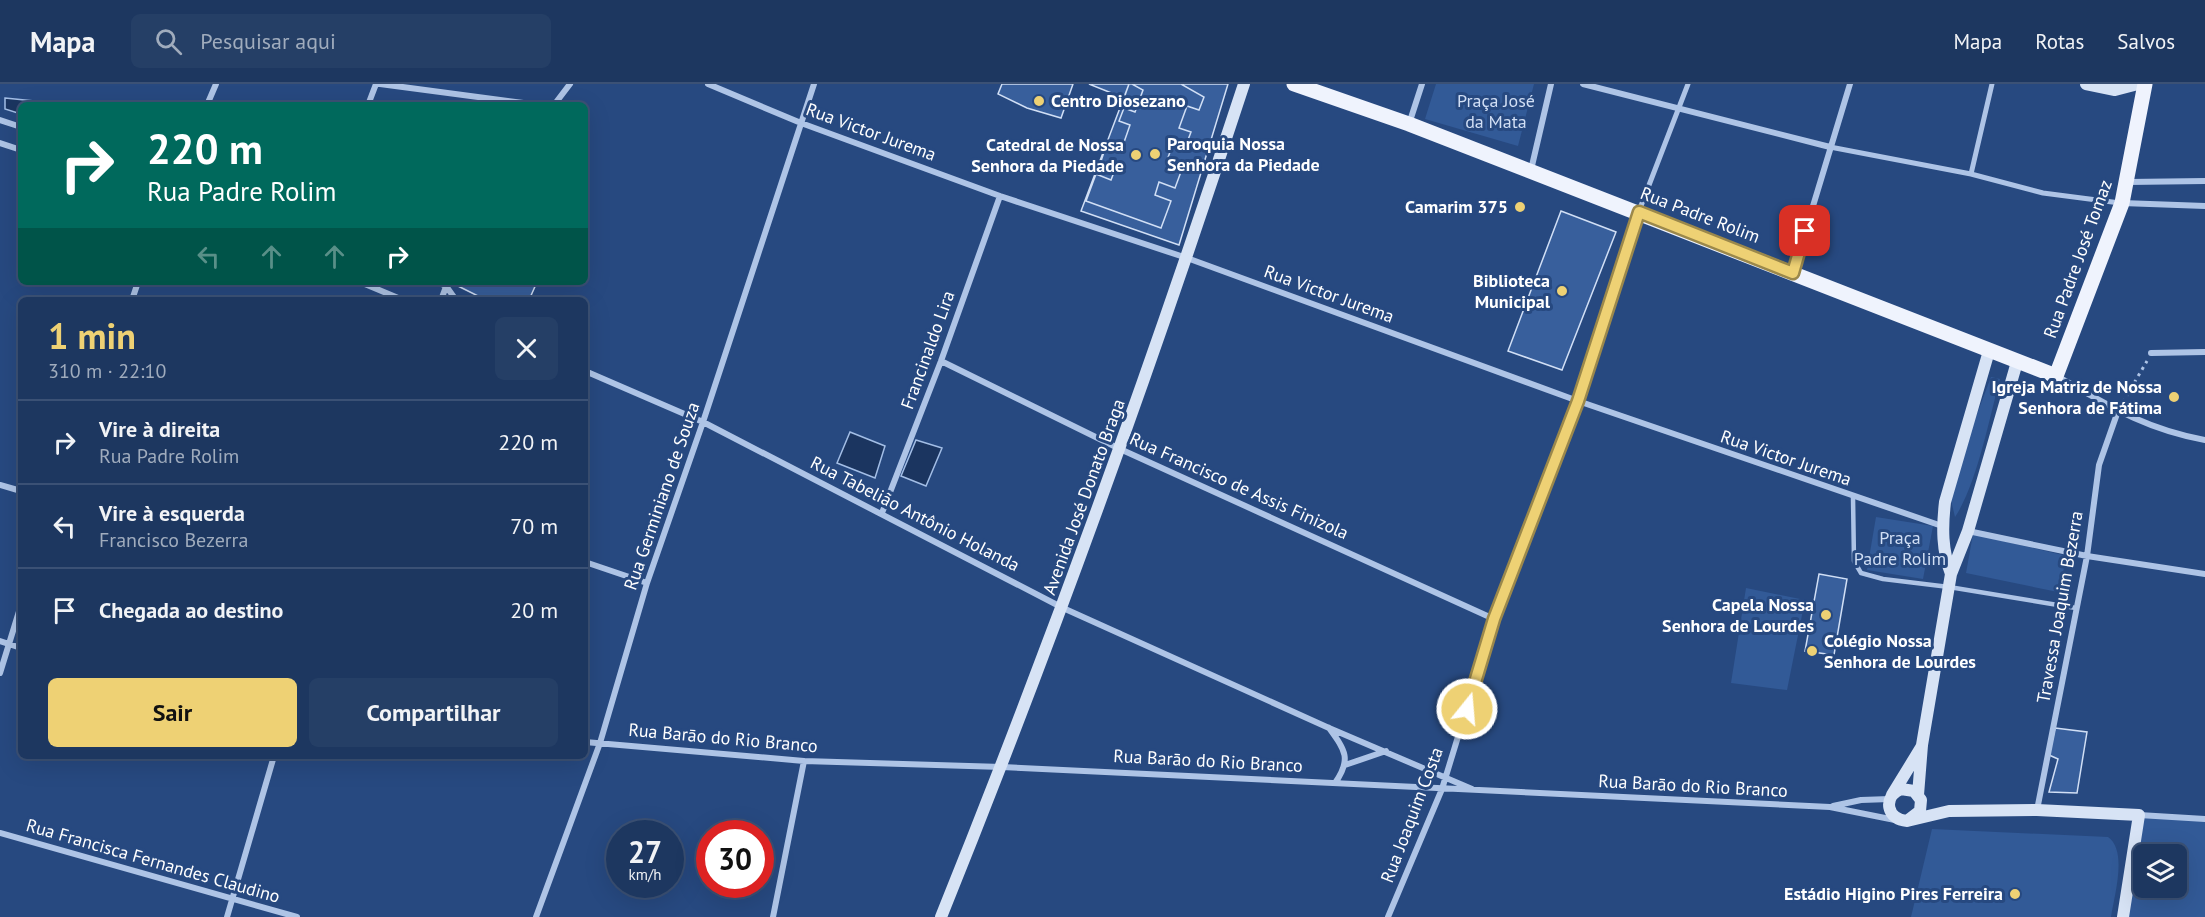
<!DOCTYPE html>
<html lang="pt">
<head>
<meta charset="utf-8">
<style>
	:root { --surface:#1d3760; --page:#253f66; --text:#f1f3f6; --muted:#a0acbd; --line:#3b5175; --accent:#eed174 }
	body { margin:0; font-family:"PT Sans",sans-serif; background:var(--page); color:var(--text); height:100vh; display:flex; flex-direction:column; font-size:22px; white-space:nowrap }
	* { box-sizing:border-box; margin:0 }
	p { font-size:20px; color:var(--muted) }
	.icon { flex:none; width:33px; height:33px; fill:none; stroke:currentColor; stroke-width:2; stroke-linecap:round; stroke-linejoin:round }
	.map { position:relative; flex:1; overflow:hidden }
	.panel { position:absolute; left:18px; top:213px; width:570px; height:462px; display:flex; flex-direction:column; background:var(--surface); border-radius:9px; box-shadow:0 6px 24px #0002,0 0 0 2px var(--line) }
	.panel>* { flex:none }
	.guide { position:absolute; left:18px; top:18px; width:570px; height:183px; border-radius:9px; box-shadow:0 6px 24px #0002,0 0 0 2px var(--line); background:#00695c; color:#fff; overflow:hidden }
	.controls { position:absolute; left:2133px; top:760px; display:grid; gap:12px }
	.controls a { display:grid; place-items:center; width:54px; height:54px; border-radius:9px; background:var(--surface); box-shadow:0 6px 24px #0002,0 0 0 2px var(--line); font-size:30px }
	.speed { position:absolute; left:606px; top:736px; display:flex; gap:12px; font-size:30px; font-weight:700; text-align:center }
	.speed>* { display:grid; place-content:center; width:78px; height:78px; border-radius:50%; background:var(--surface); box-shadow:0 6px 24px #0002,0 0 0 2px var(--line); line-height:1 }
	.speed small { font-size:15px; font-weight:400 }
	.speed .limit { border:9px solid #d22; background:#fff; color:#111 }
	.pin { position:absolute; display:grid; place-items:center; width:51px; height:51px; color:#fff; margin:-26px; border-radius:12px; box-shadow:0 3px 9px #0006 }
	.me { position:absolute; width:66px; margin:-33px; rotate:17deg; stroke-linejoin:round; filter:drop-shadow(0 0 4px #0008) }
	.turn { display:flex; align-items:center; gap:21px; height:126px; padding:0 30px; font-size:27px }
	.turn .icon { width:78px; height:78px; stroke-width:2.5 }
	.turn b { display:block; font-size:42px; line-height:51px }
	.lanes { display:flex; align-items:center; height:57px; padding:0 30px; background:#0003; justify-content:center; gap:30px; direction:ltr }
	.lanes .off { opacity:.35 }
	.round { display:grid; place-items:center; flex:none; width:63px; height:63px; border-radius:9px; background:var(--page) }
	.summary { display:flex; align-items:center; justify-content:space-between; height:102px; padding:0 30px }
	h1 { font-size:36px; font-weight:600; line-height:45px; color:var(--accent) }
	.button { display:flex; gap:12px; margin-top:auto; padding:12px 30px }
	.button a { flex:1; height:69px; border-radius:9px; background:var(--accent); color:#111; font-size:24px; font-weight:600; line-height:69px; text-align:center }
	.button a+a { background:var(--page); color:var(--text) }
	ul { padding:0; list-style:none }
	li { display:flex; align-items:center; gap:18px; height:84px; padding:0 30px; border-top:2px solid var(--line) }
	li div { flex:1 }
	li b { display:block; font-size:22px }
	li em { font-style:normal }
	header { display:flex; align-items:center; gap:36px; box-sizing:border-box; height:84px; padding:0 30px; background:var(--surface); border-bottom:2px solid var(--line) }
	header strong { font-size:28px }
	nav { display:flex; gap:33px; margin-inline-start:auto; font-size:21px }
	.search { width:420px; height:54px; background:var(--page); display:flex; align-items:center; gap:15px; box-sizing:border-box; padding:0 21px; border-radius:9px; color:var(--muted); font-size:22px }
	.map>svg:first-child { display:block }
	.green { fill:#325a97; fill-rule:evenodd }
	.water { fill:#1b3560; stroke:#a3bee6; stroke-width:1.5 }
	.building { fill:#385f9c; stroke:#d1dff5; stroke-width:1.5 }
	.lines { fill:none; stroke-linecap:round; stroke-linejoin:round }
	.path { stroke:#aec4e6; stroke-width:3; stroke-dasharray:3 4.5; stroke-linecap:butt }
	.service { stroke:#aec4e6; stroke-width:4.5 }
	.pedestrian { stroke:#aec4e6; stroke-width:5 }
	.minor { stroke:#aec4e6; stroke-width:6 }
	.secondary { stroke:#d7e3f5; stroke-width:12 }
	.primary { stroke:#eff3fd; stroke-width:15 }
	.route-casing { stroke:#9b884b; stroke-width:15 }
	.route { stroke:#eed174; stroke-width:10 }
	.poi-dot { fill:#eed174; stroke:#274980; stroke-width:2 }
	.labels { text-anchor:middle; stroke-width:6; stroke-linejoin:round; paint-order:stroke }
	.poi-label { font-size:18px; font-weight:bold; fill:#fff; stroke:#274980; text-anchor:end }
	.park-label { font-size:18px; fill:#d1dff5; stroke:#274980 }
	.street-label { font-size:18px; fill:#fff; stroke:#274980 }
</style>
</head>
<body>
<header>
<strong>Mapa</strong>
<div class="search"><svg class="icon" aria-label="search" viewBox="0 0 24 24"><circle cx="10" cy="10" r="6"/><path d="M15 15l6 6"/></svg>Pesquisar aqui</div>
<nav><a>Mapa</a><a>Rotas</a><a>Salvos</a></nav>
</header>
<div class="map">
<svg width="2205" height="833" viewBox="0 0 2205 833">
	<rect width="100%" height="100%" fill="#274980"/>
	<path class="green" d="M1436,0H1534L1518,62L1425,35Z
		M1991,293L2000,295C1989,335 1977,400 1955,433L1950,412L1955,388Z
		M1876,433L1933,442L1923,495L1867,486Z
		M1973,450L2067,472L2058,508L1966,489Z
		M1746,504L1805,516L1787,606L1731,599Z
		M2139,731L2205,736V833H2123ZM2144,771H2176V804H2144Z
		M1932,745L2108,753C2128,767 2114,812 2111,833H1911Z"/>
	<path class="water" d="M5,14L44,18V21H21V30L5,25Z
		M850,348L885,362L875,394L837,379Z
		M916,356L942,364L926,402L901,392Z"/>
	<path class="building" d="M1002,0H1073L1061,34L1027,24L998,10Z
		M1089,0H1129L1124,14Z
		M1129,0H1228L1179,161L1081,127Z
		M1132,0H1181L1204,13L1199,26L1187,22L1179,44L1191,48L1186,61L1174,57L1166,79L1182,85L1175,104L1159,98L1155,111L1171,117L1161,144L1086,117L1096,90L1111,96L1116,83L1101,77L1107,59L1122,64L1130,41L1119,37L1124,24L1135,28L1143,6Z
		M1561,127L1616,148L1562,286L1508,267Z
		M457,198H537L529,216H486L456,201Z
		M1819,490L1847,495L1834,571L1805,567Z
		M2055,644L2087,648L2077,709L2049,708L2058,675L2049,671Z"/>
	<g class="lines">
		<path class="path" d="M2123,318L2147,277"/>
		<path class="service" d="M1853,413L1854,477L1861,489L1883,495L1949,503L2076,524"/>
		<path class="pedestrian" d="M1830,63L1971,90L2043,109L2120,119
			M1971,90L1992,0
			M1639,127L1688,0"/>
		<path class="minor" d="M380,0L539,21
			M708,0L801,39L1000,112L1187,174L1578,317L1942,442
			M1583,0L1830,63
			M207,21L216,0
			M368,21L376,0
			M554,21L570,0
			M0,36L21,43
			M1409,40L1422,0
			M0,59L21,66
			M1531,86L1551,0
			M2128,98L2205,97
			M2122,119L2205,122
			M1793,188L1850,0
			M360,198L403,216
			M437,198L446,202L456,216
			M132,216L138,198
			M441,216L447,200
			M2151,269L2205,268
			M941,277L1120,365L1494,535
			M585,287L703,338L1063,524L1329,644L1472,705
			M2057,292C2109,322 2145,345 2205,356
			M0,401L21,407
			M882,429L941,277L1000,112
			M1968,447L2087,472L2205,490
			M585,478L647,499
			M0,557L21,564
			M0,589L21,521
			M1329,644C1345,666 1352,675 1335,699
			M585,658L804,677L1002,683L1830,723L1895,736
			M1345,681L1386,667
			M1833,722L1861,716L1890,715
			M2037,726L2087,472L2099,381L2118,327
			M2139,731L2205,735
			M0,749L297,833
			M227,833L274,672
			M536,833L600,659L647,499L703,338L814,0
			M773,833L804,677
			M1388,833L1442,705L1494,535L1578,317L1638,130"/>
		<path class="secondary" d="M2086,0L2115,6L2138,0
			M1951,490C1942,466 1942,444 1945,418L1989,267
			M1892,711L1922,662
			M1918,711L1922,661L1951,490L1968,447L2017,278
			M1907,737L1920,727L1921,716L1914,707L1901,705C1882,713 1887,736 1907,737L1949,727L2037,726L2139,731L2123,833
			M941,833C1052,558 1152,281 1244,0"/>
		<path class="primary" d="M1294,0L1409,40L2056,292L2122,119L2145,0"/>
	</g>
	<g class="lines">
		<defs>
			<path id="route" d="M1467,625L1494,535L1578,317L1639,128L1793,189L1805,147"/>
		</defs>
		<use href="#route" class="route-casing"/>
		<use href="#route" class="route"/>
	</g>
	<g class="poi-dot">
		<circle cx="1039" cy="17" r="6"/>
		<circle cx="1155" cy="70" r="6"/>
		<circle cx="1136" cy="71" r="6"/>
		<circle cx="1520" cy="123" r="6"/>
		<circle cx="1562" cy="207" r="6"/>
		<circle cx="2174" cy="313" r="6"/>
		<circle cx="1826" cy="531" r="6"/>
		<circle cx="1812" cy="567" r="6"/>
		<circle cx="2015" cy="810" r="6"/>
	</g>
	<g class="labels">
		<g class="poi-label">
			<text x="1051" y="23" text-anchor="start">Centro Diosezano</text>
			<text x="1167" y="66" text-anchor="start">Paroquia Nossa<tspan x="1167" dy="21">Senhora da Piedade</tspan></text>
			<text x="1124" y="67">Catedral de Nossa<tspan x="1124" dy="21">Senhora da Piedade</tspan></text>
			<text x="1508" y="129">Camarim 375</text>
			<text x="1550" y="203">Biblioteca<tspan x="1550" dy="21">Municipal</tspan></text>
			<text x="2162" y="309">Igreja Matriz de Nossa<tspan x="2162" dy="21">Senhora de Fátima</tspan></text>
			<text x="1814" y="527">Capela Nossa<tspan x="1814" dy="21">Senhora de Lourdes</tspan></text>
			<text x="1824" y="563" text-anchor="start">Colégio Nossa<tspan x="1824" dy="21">Senhora de Lourdes</tspan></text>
			<text x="2003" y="816">Estádio Higino Pires Ferreira</text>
		</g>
		<g class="park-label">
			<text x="1496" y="23">Praça José<tspan x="1496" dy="21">da Mata</tspan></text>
			<text x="1900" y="460">Praça<tspan x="1900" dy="21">Padre Rolim</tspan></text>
		</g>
		<g class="street-label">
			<text transform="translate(871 48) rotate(20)" y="6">Rua Victor Jurema</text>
			<text transform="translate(1700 131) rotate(21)" y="6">Rua Padre Rolim</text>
			<text transform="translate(2078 175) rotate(-70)" y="6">Rua Padre José Tomaz</text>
			<text transform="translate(1329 210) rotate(20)" y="6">Rua Victor Jurema</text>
			<text transform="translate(928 266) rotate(-70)" y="6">Francinaldo Lira</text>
			<text transform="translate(1786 374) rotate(19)" y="6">Rua Victor Jurema</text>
			<text transform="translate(1239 402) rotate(24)" y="6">Rua Francisco de Assis Finizola</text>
			<text transform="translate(662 412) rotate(-71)" y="6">Rua Germiniano de Souza</text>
			<text transform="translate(1084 413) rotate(-70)" y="6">Avenida José Donato Braga</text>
			<text transform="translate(915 430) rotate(27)" y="6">Rua Tabelião Antônio Holanda</text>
			<text transform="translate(2060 523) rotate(-80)" y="6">Travessa Joaquim Bezerra</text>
			<text transform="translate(723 654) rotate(5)" y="6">Rua Barāo do Rio Branco</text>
			<text transform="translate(1208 677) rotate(3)" y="6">Rua Barāo do Rio Branco</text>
			<text transform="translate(1693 702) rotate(3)" y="6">Rua Barāo do Rio Branco</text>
			<text transform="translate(1412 731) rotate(-69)" y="6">Rua Joaquim Costa</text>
			<text transform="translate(153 777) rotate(16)" y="6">Rua Francisca Fernandes Claudino</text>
		</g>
	</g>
</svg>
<div class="controls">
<a><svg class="icon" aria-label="layers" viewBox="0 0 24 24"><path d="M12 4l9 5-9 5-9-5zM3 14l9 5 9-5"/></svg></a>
</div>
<div class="speed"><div>27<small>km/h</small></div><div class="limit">30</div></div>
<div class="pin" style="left:1805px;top:147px;background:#d93025"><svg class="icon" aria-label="arrive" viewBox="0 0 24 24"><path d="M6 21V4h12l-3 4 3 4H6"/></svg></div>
<svg class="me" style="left:1467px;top:625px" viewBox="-20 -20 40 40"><circle r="17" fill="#eed174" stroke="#fff" stroke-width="3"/><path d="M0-11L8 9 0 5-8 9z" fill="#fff"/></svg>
<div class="guide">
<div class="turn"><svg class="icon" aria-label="right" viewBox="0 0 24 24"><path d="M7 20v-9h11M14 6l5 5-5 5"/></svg><div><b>220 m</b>Rua Padre Rolim</div></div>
<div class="lanes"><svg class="icon off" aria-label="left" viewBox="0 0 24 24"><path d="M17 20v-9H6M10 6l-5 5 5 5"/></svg><svg class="icon off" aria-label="ahead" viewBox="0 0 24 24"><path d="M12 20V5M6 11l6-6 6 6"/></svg><svg class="icon off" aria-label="ahead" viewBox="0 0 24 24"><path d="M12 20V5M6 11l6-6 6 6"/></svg><svg class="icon" aria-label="right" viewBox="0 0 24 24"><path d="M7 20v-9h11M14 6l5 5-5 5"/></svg></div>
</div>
<section class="panel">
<div class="summary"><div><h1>1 min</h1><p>310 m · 22:10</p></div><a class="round"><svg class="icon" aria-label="close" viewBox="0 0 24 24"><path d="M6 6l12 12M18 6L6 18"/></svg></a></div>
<ul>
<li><svg class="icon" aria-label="right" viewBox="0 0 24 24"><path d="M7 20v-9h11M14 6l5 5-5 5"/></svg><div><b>Vire à direita</b><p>Rua Padre Rolim</p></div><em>220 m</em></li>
<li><svg class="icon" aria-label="left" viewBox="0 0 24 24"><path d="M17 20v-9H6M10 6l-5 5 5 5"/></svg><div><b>Vire à esquerda</b><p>Francisco Bezerra</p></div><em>70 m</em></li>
<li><svg class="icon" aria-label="arrive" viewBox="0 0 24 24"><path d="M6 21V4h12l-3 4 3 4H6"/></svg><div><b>Chegada ao destino</b></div><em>20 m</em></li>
</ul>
<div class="button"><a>Sair</a><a>Compartilhar</a></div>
</section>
</div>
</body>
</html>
